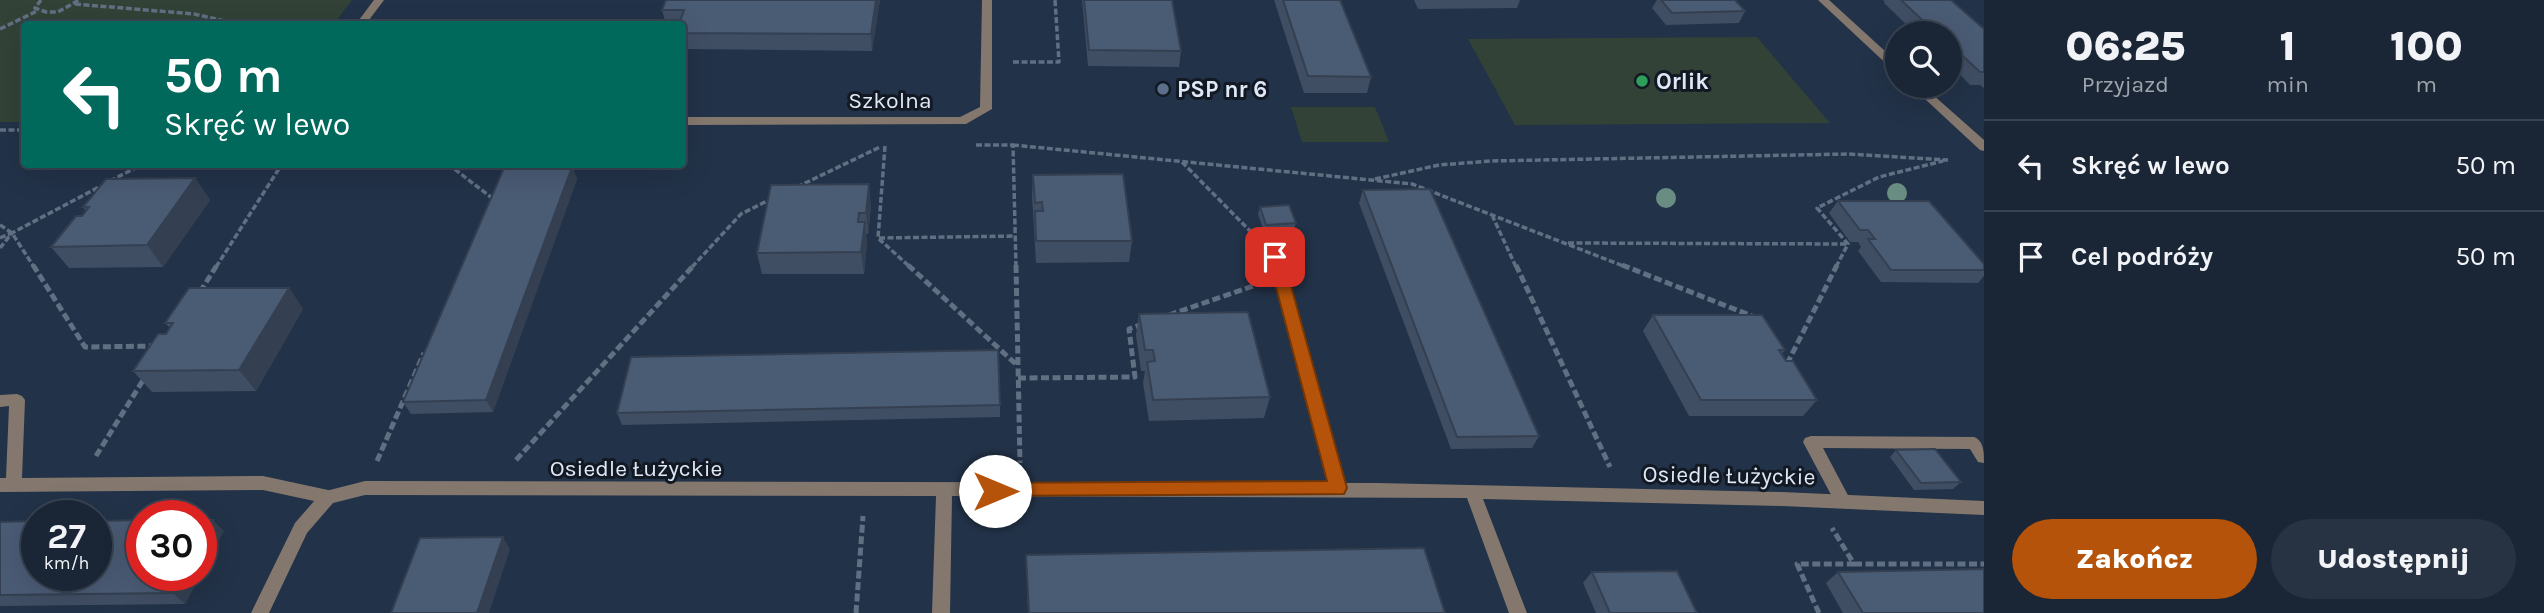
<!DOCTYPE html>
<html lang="pl">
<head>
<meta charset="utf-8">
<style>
	:root { --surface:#1a2636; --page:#273242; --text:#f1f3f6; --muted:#9fa5ad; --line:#384351; --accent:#b45309 }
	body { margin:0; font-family:Karla,sans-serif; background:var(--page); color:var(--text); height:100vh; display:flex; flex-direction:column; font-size:26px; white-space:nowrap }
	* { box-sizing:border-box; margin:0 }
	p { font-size:23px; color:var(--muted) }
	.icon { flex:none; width:38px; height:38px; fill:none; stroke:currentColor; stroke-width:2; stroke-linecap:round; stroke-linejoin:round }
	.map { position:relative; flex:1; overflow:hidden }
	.sheet { display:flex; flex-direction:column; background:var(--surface); width:560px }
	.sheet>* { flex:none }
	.hud { position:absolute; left:21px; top:21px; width:665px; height:147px; border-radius:7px; box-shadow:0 7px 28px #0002,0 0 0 2px var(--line); background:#00695c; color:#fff; overflow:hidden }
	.tools { position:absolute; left:1885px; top:21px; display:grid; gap:14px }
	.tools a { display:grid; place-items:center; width:77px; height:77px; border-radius:50%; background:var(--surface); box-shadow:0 7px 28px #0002,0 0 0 2px var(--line); font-size:35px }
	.speed { position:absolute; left:21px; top:500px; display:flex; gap:14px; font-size:35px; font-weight:700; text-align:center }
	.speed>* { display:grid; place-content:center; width:91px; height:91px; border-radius:50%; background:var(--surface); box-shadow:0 7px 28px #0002,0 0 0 2px var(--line); line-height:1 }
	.speed small { font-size:18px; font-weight:400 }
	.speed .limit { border:10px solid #d22; background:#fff; color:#111 }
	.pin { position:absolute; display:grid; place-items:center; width:60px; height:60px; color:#fff; margin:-30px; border-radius:14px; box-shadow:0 4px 10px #0006 }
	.me { position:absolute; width:77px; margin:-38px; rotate:90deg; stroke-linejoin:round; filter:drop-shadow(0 0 5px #0008) }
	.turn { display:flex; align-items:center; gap:24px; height:147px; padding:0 28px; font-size:32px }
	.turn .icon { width:91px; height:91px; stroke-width:2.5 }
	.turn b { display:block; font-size:49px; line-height:60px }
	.eta { display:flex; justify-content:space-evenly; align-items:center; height:119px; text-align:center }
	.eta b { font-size:42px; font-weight:800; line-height:49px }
	.action { display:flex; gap:14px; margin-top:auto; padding:14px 28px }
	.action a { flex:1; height:80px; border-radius:42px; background:var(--accent); color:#fff; font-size:28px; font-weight:800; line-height:80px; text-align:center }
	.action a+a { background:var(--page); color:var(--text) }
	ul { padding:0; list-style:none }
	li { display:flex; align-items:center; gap:21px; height:91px; padding:0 28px; border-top:2px solid var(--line) }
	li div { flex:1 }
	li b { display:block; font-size:26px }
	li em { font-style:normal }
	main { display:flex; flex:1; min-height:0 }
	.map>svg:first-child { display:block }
	.green { fill:#324236 }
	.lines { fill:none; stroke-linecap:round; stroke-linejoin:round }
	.path-far1 { stroke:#616f83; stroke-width:3.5; stroke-dasharray:6 2.5; stroke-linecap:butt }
	.path { stroke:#616f83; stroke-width:5; stroke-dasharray:8 3.5; stroke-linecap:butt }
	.service { fill:#84786e; fill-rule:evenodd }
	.minor { fill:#84786e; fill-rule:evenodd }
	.tree { fill:#698d82 }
	.wall { fill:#404e64 }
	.shaded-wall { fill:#344051 }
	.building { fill:#4a5b74; stroke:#344051; stroke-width:2 }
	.route { fill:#b45309; stroke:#753606; stroke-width:2 }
	.leisure-dot { fill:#2e9e5b; stroke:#121923; stroke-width:2.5 }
	.service-dot { fill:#5c6f8a; stroke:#121923; stroke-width:2.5 }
	.labels { text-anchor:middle; stroke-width:6; stroke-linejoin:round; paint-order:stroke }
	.poi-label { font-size:23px; font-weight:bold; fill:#dee8f7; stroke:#121923; text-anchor:start }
	.street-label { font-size:23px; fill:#dee8f7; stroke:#121923 }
</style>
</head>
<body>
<main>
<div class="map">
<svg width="1984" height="613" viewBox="0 0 1984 613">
	<rect width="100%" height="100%" fill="#223248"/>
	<path class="green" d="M0,0H352L334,24H24V122H0Z
		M1757,37L1830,123L1515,125L1468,39Z
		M1291,107H1375L1389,142H1302Z"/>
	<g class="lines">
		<path class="path-far1" d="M41,0L35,8L46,12H58L79,0
			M75,4L194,14L238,24
			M0,29L37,11
			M1013,62H1059L1055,0
			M0,130H24
			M976,145H1013L1016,267
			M1013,145L1412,184L1626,267
			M885,146L878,238L910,267
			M1182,162L1257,238
			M448,164L492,198L491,201
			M1375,179L1439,165L1491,161L1848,154L1948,160
			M110,181L143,164
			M797,187L880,147
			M1492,215L1516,267
			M0,225L12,233L34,267
			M0,238L12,233
			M879,238L1015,236
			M1568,243L1848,244
			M0,248L12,233L103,185
			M216,267L282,164
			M692,267L741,214L773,198
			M1836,267L1848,244L1817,208L1879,177L1943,161"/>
		<path class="path" d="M33,265L85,347L156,346
			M908,265L1018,366
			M1016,265L1020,463
			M1516,265L1610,467
			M1622,265L1752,316
			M200,292L217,265
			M1169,315L1256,285
			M1787,364L1837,265
			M1018,378L1135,377L1129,329L1140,325
			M96,456L145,377
			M516,460L694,265
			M377,461L424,353
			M1854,564H1984
			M856,613L863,516
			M1819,613L1797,564H1854L1832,528"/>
		<path class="service" d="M1275,251L1282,256L1346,488L1344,493L1338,495L1332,493L1330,488L1268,256Z
			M17,394L22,396L25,400L22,478L263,476L328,490L334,492L336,497L334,502L328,504L263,490L0,492V478H6L9,406L0,407V395Z
			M1811,436L1974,437C1984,441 1984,452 1984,463L1978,462L1970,449L1823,448L1851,501L1849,506L1843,508L1837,506L1803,442L1805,438Z"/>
		<path class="minor" d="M374,0H384L366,24H356Z
			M982,0H992V109L966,124L682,125V117H960L980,107Z
			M1818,0H1829L1897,62V71L1893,70Z
			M1911,86H1923L1984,140V151L1980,150Z
			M365,481L1377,483L1782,492L1984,501V515L1782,506L1483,499L1527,613H1509L1467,498L952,496L950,613H932L936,496L365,495L333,503L307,533L269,613H251L295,523L322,492Z"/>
	</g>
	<g class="tree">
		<circle cx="1897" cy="193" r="10"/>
		<circle cx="1666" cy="198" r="10"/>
	</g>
	<path class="wall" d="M880,0L872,51L682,49V24H666L662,10Z
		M1082,0H1172L1181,51L1179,67L1088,66Z
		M1274,0H1340L1371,77L1367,93H1304Z
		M1414,0H1520L1517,8L1418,9Z
		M1657,0H1735L1745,11L1739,23L1666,25L1652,8Z
		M1883,0H1951L1984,29V88L1980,85H1970L1950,64V33H1915L1884,3L1885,2Z
		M572,167L577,179L493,412L411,414L403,402Z
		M1033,175L1132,241L1129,262L1036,263L1032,196Z
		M195,178L210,200L163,267L69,268L51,247L82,216L86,211L83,207Z
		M1363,190L1539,436L1532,448L1451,449L1359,203Z
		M1838,201L1984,264V276L1978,283L1881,282L1858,251L1861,247L1858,242H1850L1829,213Z
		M871,206L868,234H866L867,243L864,274H762L757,253Z
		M1260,207L1296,223L1294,230L1264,231L1258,214Z
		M289,288L303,309L256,391L152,392L133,371L166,334L170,328L165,323Z
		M1139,314L1270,397L1264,418L1149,421L1143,383L1145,371H1141L1136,335Z
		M1653,315L1785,350L1782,354L1786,361L1817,400L1803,416H1689L1643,331Z
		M1000,405V417L622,425L617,413Z
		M1896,450L1961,482L1953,489L1914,490L1890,457Z
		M0,522L200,576L185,604L0,606Z
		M1026,555L1445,613H1028Z
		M1592,572L1697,613H1596L1583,583Z
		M1838,572L1984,613H1843L1826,583Z"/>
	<path class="shaded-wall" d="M876,0H880L872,51L871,34Z
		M572,167L577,179L493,412L486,400Z
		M195,178L210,200L163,267L147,245Z
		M869,184L871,206L868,234L866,213Z
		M865,222L867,243L864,274L861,252Z
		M289,288L303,309L256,391L239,370Z
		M213,520L224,531L201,573V541Z
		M503,537L510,549L489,613H477Z
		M182,576H200L185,604L173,593Z"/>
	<path class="building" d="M666,0H876L871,34L682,33V24H679L684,10H662Z
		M1084,0H1172L1181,51L1089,50Z
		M1283,0H1340L1371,77L1308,76Z
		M1661,0H1735L1745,11L1672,13Z
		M1901,0H1951L1984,29V72H1980L1950,44V33H1936Z
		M572,167L486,400L403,402L504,168Z
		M1123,174L1132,241H1036L1035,211H1043L1042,202L1035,203L1033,175Z
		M195,178L147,245L51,247L76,216H82L89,207H83L106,179Z
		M869,184L866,213H859L858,222H865L861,252L757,253L771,185Z
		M1430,189L1539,436L1457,437L1363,190Z
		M1838,201H1929L1984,264V270H1891L1868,239H1875L1868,230H1860Z
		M1289,205L1296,223L1266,225L1260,207Z
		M189,288H289L239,370L133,371L158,334H166L173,323H165Z
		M1248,312L1270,397L1153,400L1147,362L1155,361L1153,350H1145L1139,314Z
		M1653,315H1762L1785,350H1779L1786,361H1793L1817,400H1701Z
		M998,350L1000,405L617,413L631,357Z
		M1935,449L1961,482L1921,483L1896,450Z
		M142,520V576H182L173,593L0,595V522L37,521V576H96V521Z
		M201,520H213L201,541Z
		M503,537L477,613H391L420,538Z
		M1424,548L1445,613H1029L1026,555Z
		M1984,569V613H1863L1838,572Z
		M1677,571L1697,613H1610L1592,572Z"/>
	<path class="route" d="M1275,251L1283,257L1347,488L1344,494L989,496L986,491L989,485L995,483L1327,481L1268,257Z"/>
	<circle class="leisure-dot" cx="1642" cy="81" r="7"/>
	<circle class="service-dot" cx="1163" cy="89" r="7"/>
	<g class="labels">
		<g class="poi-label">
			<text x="1656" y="89">Orlik</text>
			<text x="1177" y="97">PSP nr 6</text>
		</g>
		<g class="street-label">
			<text x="890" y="108">Szkolna</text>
			<text x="636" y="476">Osiedle Łużyckie</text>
			<text transform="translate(1729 475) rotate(1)" y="8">Osiedle Łużyckie</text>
		</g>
	</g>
</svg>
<div class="tools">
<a><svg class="icon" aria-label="search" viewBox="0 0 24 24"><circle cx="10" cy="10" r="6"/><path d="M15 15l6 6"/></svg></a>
</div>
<div class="speed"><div>27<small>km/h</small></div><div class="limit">30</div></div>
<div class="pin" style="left:1275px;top:257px;background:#d93025"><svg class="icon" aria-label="arrive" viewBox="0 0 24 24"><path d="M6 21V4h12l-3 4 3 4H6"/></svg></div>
<svg class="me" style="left:995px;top:491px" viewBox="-20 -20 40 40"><circle r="19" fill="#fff"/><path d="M0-13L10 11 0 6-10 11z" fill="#b45309"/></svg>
<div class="hud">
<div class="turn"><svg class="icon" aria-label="left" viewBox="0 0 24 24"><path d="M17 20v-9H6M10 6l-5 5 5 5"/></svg><div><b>50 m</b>Skręć w lewo</div></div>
</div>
</div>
<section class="sheet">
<div class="eta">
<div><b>06:25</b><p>Przyjazd</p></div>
<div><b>1</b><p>min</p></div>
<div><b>100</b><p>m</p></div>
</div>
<ul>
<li><svg class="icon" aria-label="left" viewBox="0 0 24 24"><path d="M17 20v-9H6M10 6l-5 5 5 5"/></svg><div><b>Skręć w lewo</b></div><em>50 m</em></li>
<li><svg class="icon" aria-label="arrive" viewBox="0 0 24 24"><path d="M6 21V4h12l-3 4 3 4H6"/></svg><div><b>Cel podróży</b></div><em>50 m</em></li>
</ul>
<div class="action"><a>Zakończ</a><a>Udostępnij</a></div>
</section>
</main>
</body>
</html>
